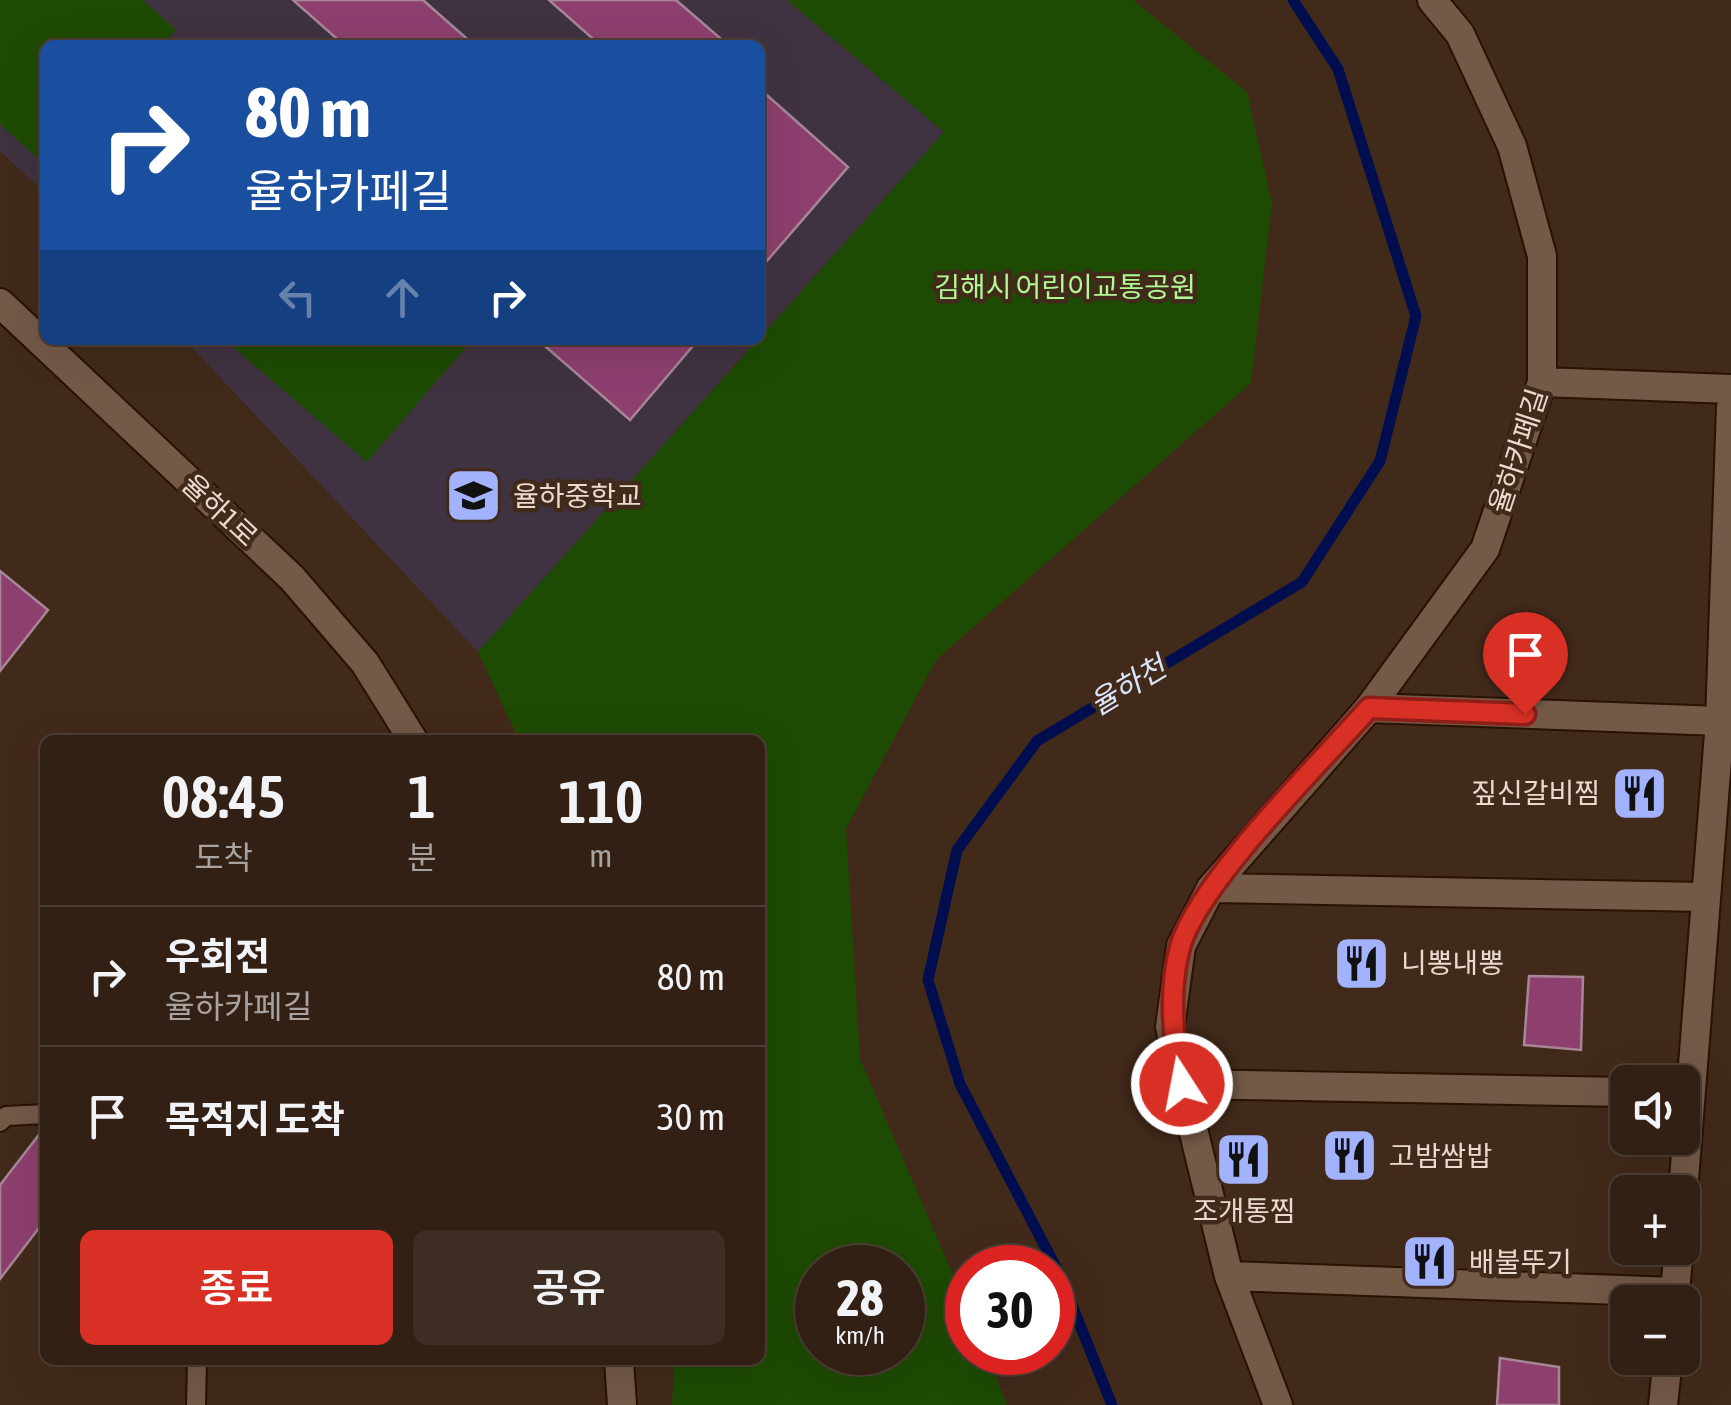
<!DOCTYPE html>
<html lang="ko">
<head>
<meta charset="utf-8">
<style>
	:root { --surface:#322014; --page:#3d2d22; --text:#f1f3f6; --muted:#a8a3a0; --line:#4d3e34; --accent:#d93025 }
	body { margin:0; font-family:"Asap Condensed","Noto Sans KR",sans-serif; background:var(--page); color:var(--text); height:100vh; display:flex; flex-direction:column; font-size:38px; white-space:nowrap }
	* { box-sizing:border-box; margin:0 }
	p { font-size:32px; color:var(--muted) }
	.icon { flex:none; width:55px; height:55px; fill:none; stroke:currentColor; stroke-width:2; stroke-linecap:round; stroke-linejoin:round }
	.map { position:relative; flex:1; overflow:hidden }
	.sheet { position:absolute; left:40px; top:735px; width:725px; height:630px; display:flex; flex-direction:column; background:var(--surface); border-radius:15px; box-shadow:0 10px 40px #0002,0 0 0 2px var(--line) }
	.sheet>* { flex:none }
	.hud { position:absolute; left:40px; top:40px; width:725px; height:305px; border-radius:15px; box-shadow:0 10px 40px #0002,0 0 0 2px var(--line); background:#1a4fa0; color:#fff; overflow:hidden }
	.tools { position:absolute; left:1610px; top:1065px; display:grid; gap:20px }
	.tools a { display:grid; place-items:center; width:90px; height:90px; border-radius:15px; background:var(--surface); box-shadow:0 10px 40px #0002,0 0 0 2px var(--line); font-size:50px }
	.speed { position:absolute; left:795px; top:1245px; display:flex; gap:20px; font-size:50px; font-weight:700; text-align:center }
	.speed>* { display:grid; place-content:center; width:130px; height:130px; border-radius:50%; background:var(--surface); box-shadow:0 10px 40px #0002,0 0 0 2px var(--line); line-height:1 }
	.speed small { font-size:25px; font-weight:400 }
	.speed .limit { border:15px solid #d22; background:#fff; color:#111 }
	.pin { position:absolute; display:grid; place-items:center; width:85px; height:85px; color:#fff; margin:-102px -42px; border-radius:50% 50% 50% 0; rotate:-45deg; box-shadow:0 0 10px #0007 }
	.pin .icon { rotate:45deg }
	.me { position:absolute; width:110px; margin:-55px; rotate:349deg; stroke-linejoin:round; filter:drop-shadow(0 0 8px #0008) }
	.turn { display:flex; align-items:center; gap:35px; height:210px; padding:0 40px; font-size:45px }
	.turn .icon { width:130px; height:130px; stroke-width:2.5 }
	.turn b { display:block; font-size:70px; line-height:85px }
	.lanes { display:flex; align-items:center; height:95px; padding:0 40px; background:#0003; justify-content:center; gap:50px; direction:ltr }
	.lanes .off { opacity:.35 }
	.eta { display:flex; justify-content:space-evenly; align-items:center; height:170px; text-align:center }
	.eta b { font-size:60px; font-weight:600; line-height:70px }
	.action { display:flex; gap:20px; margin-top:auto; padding:20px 40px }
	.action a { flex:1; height:115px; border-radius:15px; background:var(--accent); color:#fff; font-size:40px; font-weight:600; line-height:115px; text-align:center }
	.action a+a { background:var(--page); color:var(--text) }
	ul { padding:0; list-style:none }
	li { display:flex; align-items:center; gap:30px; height:140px; padding:0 40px; border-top:2px solid var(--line) }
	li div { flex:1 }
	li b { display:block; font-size:38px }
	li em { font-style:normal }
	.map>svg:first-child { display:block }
	.education { fill:#403341 }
	.green { fill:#1e4b03; fill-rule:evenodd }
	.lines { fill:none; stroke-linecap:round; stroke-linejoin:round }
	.stream { stroke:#000e50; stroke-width:11 }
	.building { fill:#8d3f6e; stroke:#a68697; stroke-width:2.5 }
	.service-casing { stroke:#281203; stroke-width:22 }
	.minor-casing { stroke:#281203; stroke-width:32 }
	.tertiary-casing { stroke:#281203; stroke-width:32 }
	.service { stroke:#745947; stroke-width:18 }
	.minor { stroke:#745947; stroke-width:28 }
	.tertiary { stroke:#745947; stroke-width:28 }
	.route-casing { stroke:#8d1f18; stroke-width:25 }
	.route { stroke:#d93025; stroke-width:18 }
	.labels { text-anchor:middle; stroke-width:9; stroke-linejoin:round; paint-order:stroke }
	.park-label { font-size:28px; fill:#b0f894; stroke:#422a1a }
	.street-label { font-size:28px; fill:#e9d9cf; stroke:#422a1a }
	.poi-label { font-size:28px; fill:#e9d9cf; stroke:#422a1a; text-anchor:start }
	.water-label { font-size:30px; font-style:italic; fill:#dae5f9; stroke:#422a1a }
</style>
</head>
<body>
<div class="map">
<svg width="1731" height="1405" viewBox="0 0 1731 1405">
	<rect width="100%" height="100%" fill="#422a1a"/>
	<path class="education" d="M0,0H787L944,132L760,337V45H45V193L0,151Z
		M185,340H757L478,652Z"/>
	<path class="green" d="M0,0H143L176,30L163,45H45V165L0,124Z
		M787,0H1133L1247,92L1272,203L1251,383L936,660L846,829L860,1059L967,1307L968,1352L987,1353L1007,1405H672L674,1360H760V740H519L478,652L944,132ZM818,1268H902V1352H818Z
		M225,340H472L367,462Z"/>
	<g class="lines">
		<path class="stream" d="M1112,1405L1060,1275L960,1084L928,980L957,850L1037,741L1302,582L1380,461L1416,316L1338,69L1293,0"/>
	</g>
	<path class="building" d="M293,0H423L474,45H344Z
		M549,0H676L728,45H600Z
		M760,89L848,167L760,269Z
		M538,340H698L630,420Z
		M0,571L48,610L0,671Z
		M1529,976L1583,977L1581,1050L1524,1045Z
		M45,1127V1220L0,1279V1185Z
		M1500,1358L1559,1367V1405H1497Z"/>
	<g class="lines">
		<defs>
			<path id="service" d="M0,1122L6,1116L45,1114
				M196,1405L197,1360"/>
			<path id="minor" d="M1542,382L1731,389
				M1369,708L1720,721
				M1211,888L1706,897
				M1182,1084L1628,1092
				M1682,1205L1720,721L1731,407
				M1229,1276L1675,1292
				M1674,1302L1679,1248
				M1278,1405L1229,1276L1182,1084L1170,1027L1181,946L1211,888L1369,708L1485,549L1542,382V256L1512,146L1460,34L1432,0
				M1663,1405L1668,1358"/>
			<path id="tertiary" d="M0,303L292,578L365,663L413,740
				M619,1360L622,1405"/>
		</defs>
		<use href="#service" class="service-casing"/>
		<use href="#minor" class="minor-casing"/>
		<use href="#tertiary" class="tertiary-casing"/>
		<use href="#service" class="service"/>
		<use href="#minor" class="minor"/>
		<use href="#tertiary" class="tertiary"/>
	</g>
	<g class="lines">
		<defs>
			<path id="route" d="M1182,1084C1173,1038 1168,993 1180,947C1198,883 1321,762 1369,708L1525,714"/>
		</defs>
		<use href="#route" class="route-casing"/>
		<use href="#route" class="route"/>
	</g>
	<defs>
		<symbol id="school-square" viewBox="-11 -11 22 22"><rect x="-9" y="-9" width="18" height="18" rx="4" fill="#a3b2fd" stroke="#422a1a"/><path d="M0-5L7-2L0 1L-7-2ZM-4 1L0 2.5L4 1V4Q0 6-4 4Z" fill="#111"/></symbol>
		<symbol id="restaurant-square" viewBox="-11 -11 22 22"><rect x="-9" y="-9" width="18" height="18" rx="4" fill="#a3b2fd" stroke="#422a1a"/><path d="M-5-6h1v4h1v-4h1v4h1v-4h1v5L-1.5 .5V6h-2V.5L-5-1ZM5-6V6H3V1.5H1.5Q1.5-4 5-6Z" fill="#111"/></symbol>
	</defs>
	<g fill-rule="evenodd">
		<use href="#school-square" x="442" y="464" width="63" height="63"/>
		<use href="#restaurant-square" x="1608" y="762" width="63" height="63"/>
		<use href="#restaurant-square" x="1330" y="932" width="63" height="63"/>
		<use href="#restaurant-square" x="1318" y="1124" width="63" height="63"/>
		<use href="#restaurant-square" x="1212" y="1128" width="63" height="63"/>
		<use href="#restaurant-square" x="1398" y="1230" width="63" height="63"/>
	</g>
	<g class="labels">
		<g class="park-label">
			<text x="1065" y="297">김해시 어린이교통공원</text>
		</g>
		<g class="street-label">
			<text transform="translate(1518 451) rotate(-72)" y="10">율하카페길</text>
			<text transform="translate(220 510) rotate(43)" y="10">율하1로</text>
		</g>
		<g class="poi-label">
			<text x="513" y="506">율하중학교</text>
			<text x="1600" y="803" text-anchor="end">짚신갈비찜</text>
			<text x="1401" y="973">니뽕내뽕</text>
			<text x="1389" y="1166">고밤쌈밥</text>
			<text x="1244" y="1221" text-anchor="middle">조개통찜</text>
			<text x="1469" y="1272">배불뚜기</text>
		</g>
		<g class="water-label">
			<text transform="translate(1128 686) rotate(-31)" y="10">율하천</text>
		</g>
	</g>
</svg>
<div class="tools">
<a><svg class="icon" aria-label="sound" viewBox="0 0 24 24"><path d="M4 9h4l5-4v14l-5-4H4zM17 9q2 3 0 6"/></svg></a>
<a>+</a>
<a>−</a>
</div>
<div class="speed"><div>28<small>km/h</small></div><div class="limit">30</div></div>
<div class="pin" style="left:1525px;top:714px;background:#d93025"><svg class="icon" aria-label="arrive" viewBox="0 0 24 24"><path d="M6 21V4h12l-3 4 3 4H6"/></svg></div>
<svg class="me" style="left:1182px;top:1084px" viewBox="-20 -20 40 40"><circle r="17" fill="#d93025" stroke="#fff" stroke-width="3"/><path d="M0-11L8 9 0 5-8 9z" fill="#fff"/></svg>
<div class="hud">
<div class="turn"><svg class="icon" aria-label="right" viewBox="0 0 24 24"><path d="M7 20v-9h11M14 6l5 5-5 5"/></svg><div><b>80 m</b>율하카페길</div></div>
<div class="lanes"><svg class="icon off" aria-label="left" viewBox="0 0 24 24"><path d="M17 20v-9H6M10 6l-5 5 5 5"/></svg><svg class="icon off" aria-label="ahead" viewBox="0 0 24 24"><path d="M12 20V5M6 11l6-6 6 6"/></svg><svg class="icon" aria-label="right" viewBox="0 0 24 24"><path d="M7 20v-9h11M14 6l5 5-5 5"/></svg></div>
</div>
<section class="sheet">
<div class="eta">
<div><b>08:45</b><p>도착</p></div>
<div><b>1</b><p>분</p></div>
<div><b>110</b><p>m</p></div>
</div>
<ul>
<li><svg class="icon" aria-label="right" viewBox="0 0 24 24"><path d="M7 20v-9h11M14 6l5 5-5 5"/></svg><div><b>우회전</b><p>율하카페길</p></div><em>80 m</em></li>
<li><svg class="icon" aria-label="arrive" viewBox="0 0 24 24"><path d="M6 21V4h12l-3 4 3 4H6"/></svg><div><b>목적지 도착</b></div><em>30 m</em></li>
</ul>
<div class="action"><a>종료</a><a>공유</a></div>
</section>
</div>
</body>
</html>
